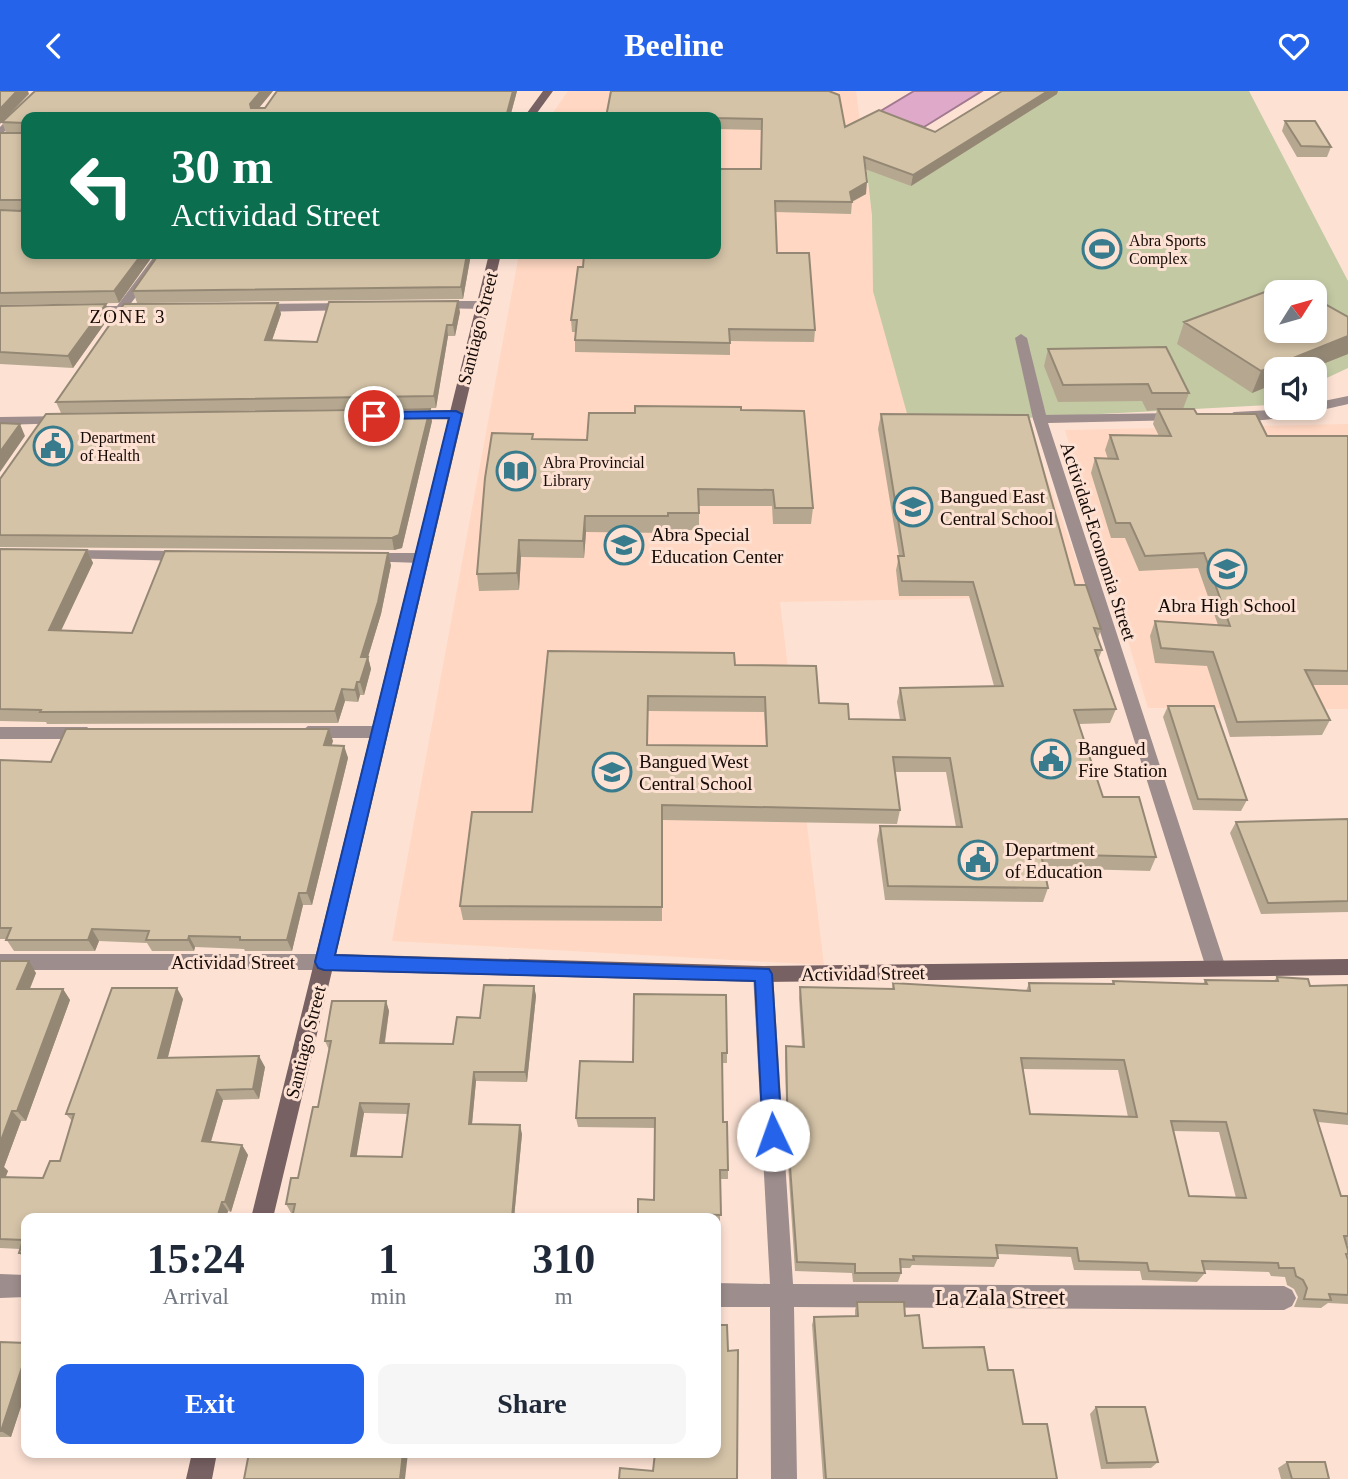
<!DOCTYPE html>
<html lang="en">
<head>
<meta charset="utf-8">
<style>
	:root { --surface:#fff; --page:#f6f6f7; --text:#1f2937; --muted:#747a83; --accent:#2563eb }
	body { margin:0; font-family:Georgia,serif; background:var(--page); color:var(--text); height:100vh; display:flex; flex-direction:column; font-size:26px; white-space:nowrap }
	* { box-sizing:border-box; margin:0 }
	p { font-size:23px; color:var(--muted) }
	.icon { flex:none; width:38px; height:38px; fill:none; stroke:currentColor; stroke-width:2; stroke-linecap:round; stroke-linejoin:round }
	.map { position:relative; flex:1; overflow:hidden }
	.sheet { position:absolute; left:21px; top:1122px; width:700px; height:245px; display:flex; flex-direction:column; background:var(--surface); border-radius:14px; box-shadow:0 4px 10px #0003 }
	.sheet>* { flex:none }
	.hud { position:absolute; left:21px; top:21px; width:700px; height:147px; border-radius:14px; box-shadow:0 4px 10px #0003; background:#0b6e4f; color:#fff; overflow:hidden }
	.needle { width:46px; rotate:53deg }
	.buttons { position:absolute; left:1264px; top:189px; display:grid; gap:14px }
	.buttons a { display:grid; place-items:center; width:63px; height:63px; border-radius:14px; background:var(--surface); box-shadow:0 4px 10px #0003; font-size:35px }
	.pin { position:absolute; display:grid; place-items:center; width:60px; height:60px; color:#fff; margin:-30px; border:4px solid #fff; border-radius:50%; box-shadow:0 2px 7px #0007 }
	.me { position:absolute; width:77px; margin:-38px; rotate:357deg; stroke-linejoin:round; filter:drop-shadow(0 0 5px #0008) }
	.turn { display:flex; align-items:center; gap:24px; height:147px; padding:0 35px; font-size:32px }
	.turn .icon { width:91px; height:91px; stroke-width:2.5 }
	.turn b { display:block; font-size:49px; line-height:60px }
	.eta { display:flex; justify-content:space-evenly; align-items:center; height:119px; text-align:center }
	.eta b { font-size:42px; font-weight:700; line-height:49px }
	.action { display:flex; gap:14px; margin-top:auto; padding:14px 35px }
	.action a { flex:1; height:80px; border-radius:14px; background:var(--accent); color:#fff; font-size:28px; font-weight:700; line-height:80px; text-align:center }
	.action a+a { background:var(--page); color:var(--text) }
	header { display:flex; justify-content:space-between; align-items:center; height:91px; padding:0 35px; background:var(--accent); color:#fff; font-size:32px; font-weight:700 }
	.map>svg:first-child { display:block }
	.built { fill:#ffd7c2 }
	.green { fill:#c2c9a3; fill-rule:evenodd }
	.water { fill:#dfaaca; stroke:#a27a8f; stroke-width:2 }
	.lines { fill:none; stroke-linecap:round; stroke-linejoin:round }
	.lane { fill:#9d8d8d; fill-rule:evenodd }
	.street { fill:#9d8d8d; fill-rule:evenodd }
	.secondary { fill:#786162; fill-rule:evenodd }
	.wall { fill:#b6a890; fill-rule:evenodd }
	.shaded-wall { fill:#948875 }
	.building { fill:#d4c3a7; stroke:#948875; stroke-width:2; fill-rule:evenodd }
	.route { fill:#2563eb; stroke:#184099; stroke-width:2 }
	.labels { text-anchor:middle; stroke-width:6; stroke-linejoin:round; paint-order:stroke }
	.far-poi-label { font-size:16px; fill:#150a06; stroke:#fde2d4; text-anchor:start }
	.far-quarter-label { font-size:19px; letter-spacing:2px; fill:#150a06; stroke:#fde2d4 }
	.street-label { font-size:19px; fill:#150a06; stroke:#fde2d4 }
	.poi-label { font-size:19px; fill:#150a06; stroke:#fde2d4; text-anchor:start }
	.near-street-label { font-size:23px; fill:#150a06; stroke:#fde2d4 }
</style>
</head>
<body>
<header><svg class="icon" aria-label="back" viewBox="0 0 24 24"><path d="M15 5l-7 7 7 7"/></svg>Beeline<svg class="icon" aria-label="heart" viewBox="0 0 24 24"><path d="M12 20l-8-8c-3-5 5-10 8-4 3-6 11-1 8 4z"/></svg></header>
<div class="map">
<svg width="1348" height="1388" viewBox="0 0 1348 1388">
	<rect width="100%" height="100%" fill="#fde2d4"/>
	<path class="built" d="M568,0H856L872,125L873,200L1026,327L1089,505L780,511L824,874L392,850L519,163H716V26H550Z
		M1348,333V618L1148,617L1065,339Z"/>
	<path class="green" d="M1013,0H1249L1348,190V277L1314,293V278H1276V311L1269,314L1026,327L908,326L873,200L872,125L866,72L884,80ZM1276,201H1314V240H1276Z"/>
	<path class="water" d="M914,0H982L924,36L879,21Z"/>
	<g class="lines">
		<path class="lane" d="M1021,243L1027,247L1047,328L1040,332L1033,328L1015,247Z"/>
		<path class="street" d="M35,0H45L0,45V36Z
			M156,163H168L129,215L147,216V222L124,223L116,229L112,228V223L80,222V216L84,215H117Z
			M437,210H483L489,214L483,218L433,217L431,214Z
			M350,212L354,213V219L255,221L249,217L255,213Z
			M1348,305V313C1325,318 1244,339 1227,325L1234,321L1314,317V312Z
			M456,319L461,320V326L409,328L402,324L409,320Z
			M1178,322L1185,326L1183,329L1048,332L1226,877L1223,883L1216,885L1209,883L1206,877L1033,328L1040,324Z
			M66,325L73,329L71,332L0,334V326Z
			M66,459L185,460L192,465L185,470L61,467L59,464L61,461Z
			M367,462H421L428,467L421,472L362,470L360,467L362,464Z
			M308,635H380L388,641L380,647H308L300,641Z
			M0,636H87L95,642L87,648H0Z
			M0,863H324L331,865L334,871L331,877L324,879H0Z
			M763,875L770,877L773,883L793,1193L1284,1195L1292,1199L1296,1207L1292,1215L1284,1219L794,1216L797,1388H771L770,1216H716V1192L770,1193L753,883L756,877Z
			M0,1183L26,1184V1206L0,1207Z"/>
		<path class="secondary" d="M543,0H553L534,26H524Z
			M489,163H501L336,863L763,875L1348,868V884L763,891L332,880L273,1127H251Z
			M192,1362H217L212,1388H186Z"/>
	</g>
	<path class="wall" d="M35,0H273L259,17L517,0L510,26H26L154,163L119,212L0,214V42H6L2,31Z
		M611,0L845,36L935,41L1057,3L911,95L865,78L866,103L852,111L851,123L775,121L777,162L815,239L814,251L730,250V264L575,261V241H572L571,229L583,176L716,163L761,78V39L716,38V26Z
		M1285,30L1331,56L1327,66H1297L1282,40Z
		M471,163L463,208L137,212L133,200Z
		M278,212L281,223L272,249L317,251L460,221L455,245H448L436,317L61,322L56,311Z
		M0,215L110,225L73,277L0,273Z
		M1348,226V263L1310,278H1276V292L1252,302L1177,253L1184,231Z
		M1048,258L1189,302L1183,318L1267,345H1348V594H1312L1330,629L1322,644L1230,646L1207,575L1155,572L1150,545L1155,530L1218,534L1198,477L1139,480L1125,447H1111L1091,382L1095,367L1108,368L1105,359L1110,344L1159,345L1153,333L1157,319L1147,320L1142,310L1058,311L1044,275Z
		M741,319L813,417L811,433H773L772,415H699V439H668V442L586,441L584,467L521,466L519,499L479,500L477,483L533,343V348L587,349L635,322Z
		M881,323L1075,494L1101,538L1098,547L1102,559L1098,569L1116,618L1110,632L1079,633L1103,706L1156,766L1150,780L1044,777L1048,797L1043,811L885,809L877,749L880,735L956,736L946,681H895L900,719L897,733L662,729V830L463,829L460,815L532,721L548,560L735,574L819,612L849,628L900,629L897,611L900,597L994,595L969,505H899L896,479L899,465L878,338ZM648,620L764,621L766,655L647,654Z
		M432,330L402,457L394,459L0,456V388Z
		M0,458L87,459L93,472L61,540L132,542L391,474L381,523L368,566L371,578L364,604H360L358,611L345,610L338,632L47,633L46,631L0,630Z
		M1168,615L1247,709L1241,720L1193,719L1163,626Z
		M333,650L331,654L344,655L348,667L312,814H303L292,860H245L244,858L195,856L194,860H152L147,852L99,850L95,860H14L6,848H0V669L51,671Z
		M1348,728V821L1261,823L1230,742L1236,731Z
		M0,870L36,882L30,898H63L70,909L26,1030H21L4,1076L8,1080L5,1086L43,1087L60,1070L72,1030L66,1023L183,908L168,966L265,976L259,1008L223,1009L211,1051L242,1054L248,1064L231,1121L228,1120L226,1127H26V1169L19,1162L20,1158L0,1157Z
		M1277,886L1310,895L1348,894V1034L1318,1031L1341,1105H1348V1154H1346L1348,1159V1164L1347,1166L1348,1169V1213L1328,1212L1321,1217L1294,1216L1298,1206L1294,1198L1287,1194L1285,1186L1271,1185L1269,1181L1204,1179L1205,1182L1197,1191L1142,1189L1140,1180L1074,1179L1071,1166L998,1163V1167L994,1176L912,1174L910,1177H900L901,1182L898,1191H853L852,1182L795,1180L787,1058L785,966L786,955L802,956L799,907L800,896L892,898L893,892L1026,900L1029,892L1112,893L1113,890L1203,893L1205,889L1274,890ZM1022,978L1118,979L1128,1026L1030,1023ZM1173,1040L1219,1041L1236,1107L1189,1105Z
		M534,895L536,905L527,991L476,990L472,1033L522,1043L514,1127H292L293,1122H291L286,1113L298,1087L318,1016L329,959L325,950L386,910L389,920L385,952L453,953L480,927ZM364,1022L408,1023L402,1066L356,1065Z
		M634,903L727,962V972H722L723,1031L728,1079V1088H720V1133H716V1127H638L654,1109L655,1037L578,1036L576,1027L633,971Z
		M857,1211L905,1225L923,1257L988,1279L1057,1388H823L812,1234L814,1226L855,1225V1219Z
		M0,1251L26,1252V1300L11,1346H0Z
		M1096,1316L1158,1371L1151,1377L1101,1378L1090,1323Z
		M1287,1371L1329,1388H1281L1278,1377Z"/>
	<path class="shaded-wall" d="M17,0H28L29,3L0,33V18Z
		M261,0H273L253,24L250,13Z
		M513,0H517L510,26H506Z
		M1048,0H1058L1057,3L911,95L913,84Z
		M867,91L866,103L851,111L850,101Z
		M142,163H154L119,212L114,200Z
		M467,163H471L463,208L461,196Z
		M458,210L460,221L455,245L453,234Z
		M278,212L281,223L268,261L265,249Z
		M106,213L110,225L73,277L68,265Z
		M447,234L448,245L436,317L434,305Z
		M1348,245V263L1310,278H1276V292L1252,302L1261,280Z
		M430,318L432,330L402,457L394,459L392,447Z
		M20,333L25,345L0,381V361Z
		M585,425L586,441L584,467L583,450Z
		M519,449L521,466L519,499L517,482Z
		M87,459L93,472L55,552L49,539Z
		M388,462L391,474L381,523L368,566L371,578L364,604L360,591L361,566Z
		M357,591L360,604L358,611L355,599Z
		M342,598L345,610L338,632L335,620Z
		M329,638L333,650L328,666L324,654Z
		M344,655L348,667L312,814L307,802Z
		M299,802L303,814L292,860L287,849Z
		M92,838L99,850L95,860L88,849Z
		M189,845L195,856L194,860L188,849Z
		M29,870L36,882L25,909L17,898Z
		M534,895L536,905L527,991L525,981Z
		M177,897L183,908L165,977L158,967Z
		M63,898L70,909L26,1030L17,1020Z
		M386,910L389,920L383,962L380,952Z
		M259,965L265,976L259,1008L253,998Z
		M474,981L476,990L471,1043L469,1033Z
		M217,999L223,1009L208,1060L202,1050Z
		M360,1012L364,1022L355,1075L351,1065Z
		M12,1020L21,1030L4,1076L8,1080L2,1096L0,1094V1052Z
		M520,1034L522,1043L514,1127H512Z
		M242,1054L248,1064L231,1121L225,1111Z
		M222,1111L228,1120L226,1127H217Z
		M26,1264V1300L11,1346L1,1340Z
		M403,1362H408L405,1388H400Z"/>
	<path class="building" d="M0,0H17L0,18Z
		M35,0H261L250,13L251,17H265L277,0H513L506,26H26V163H142L114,200L0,202V119L21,120L24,111L22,109H0V42H22L24,40V32L2,31Z
		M611,0H829L839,4L845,36L879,19L935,41L1002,0H1048L913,84L864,66L867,91L850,101L852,111L775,110L777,162H809L815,239L729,238L730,252L575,249L577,229H571L578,176H583L584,163H716V78H761L762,28L716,27V26H606Z
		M1285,30H1315L1331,56L1301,55Z
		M159,163H467L461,196L133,200Z
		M1289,192L1305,201H1276V240H1314V207L1348,226V245L1261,280L1184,231Z
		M458,210L453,234H447L434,305L56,311L124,213L278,212L265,249L317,251L329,211Z
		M106,213L68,265L0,261V215Z
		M1166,256L1189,302H1152L1148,293L1063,294L1048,258Z
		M635,315L741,316V319L804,320L813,417H775L773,399L698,398L699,422H668V425H585L583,450L519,449L517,482L477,483L485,387L492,342L533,343L532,348L587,349L589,322H635Z
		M430,318L399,444L392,447L0,444V388L46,323Z
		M1158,318H1194L1197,323H1256L1267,345H1348V580L1305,579L1330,629L1237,631L1213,561L1161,557L1155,530L1230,535L1204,462L1145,465L1130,432H1116L1095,367L1118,368L1110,344L1171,345Z
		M881,323L1028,324L1075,494H1086L1101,538L1094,537L1102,559H1095L1116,618L1074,619L1103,706H1139L1156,766L1041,763L1048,797L888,795L880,735L962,736L950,667L893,666L900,719L662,714V816L460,815L472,721H532L548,560L734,562L735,574L816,575L819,612L848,613L849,628L905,629L900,597L1003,595L973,491L902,490L898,465H904ZM648,605L765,606L767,655L647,654Z
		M0,332L20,333L0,361Z
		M0,458L87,459L49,539L132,542L165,460L388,462L378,511L361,566H368L360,591H357L355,599L342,598L335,620L40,621L41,619L0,618Z
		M1168,615H1214L1247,709L1198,708Z
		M66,638H329L324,654L344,655L307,802H299L287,849H240V846L189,845L188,849H146L149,840L92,838L88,849H6L11,837H0V669L51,671Z
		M1348,728V810L1268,812L1236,731Z
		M0,870H29L17,898H63L17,1020H12L0,1052Z
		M1277,886L1308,888L1310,895L1348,894V1023L1314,1019L1341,1105H1348V1145H1344L1348,1159V1163H1346L1348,1169V1204L1329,1203L1331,1209L1304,1208L1307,1197L1303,1189L1296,1185L1294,1177H1279L1278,1172L1202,1170L1205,1182L1149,1180L1147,1172L1079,1170L1077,1157L996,1154L998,1167L913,1165L914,1169L900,1168L901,1182H855V1173L797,1171L788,1048L786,955L804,956L800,896L894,898L893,892L1030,900L1029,892L1114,893L1113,890L1207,893L1205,889L1278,890ZM1021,967L1124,969L1137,1026L1030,1023ZM1171,1030L1226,1031L1246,1107L1189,1105Z
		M484,894L534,895L525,981H474L469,1033L520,1034L512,1127H292L295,1113H286L291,1087H298L313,1016H318L331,950H325L332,910H386L380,952L453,953L457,926L480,927ZM360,1012L409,1013L402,1066L351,1065Z
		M112,897H177L158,967L259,965L253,998L217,999L202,1050L242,1054L225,1111H222L217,1127H26V1162H19L23,1149L0,1148V1086L43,1087L50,1070H60L74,1023H66Z
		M634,903L726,904L727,962H722L723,1031H727L728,1079H720L721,1124L678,1123V1127H638V1108L654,1109L655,1027H576L580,970L633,971Z
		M857,1211H904L905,1225L919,1224L923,1257L984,1256L988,1279H1013L1023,1333H1047L1057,1388H826L814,1226L858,1225Z
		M716,1234H727L728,1260L738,1259L737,1388H619L620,1377L653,1380L655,1362H716Z
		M0,1251L26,1252V1264L1,1340H0Z
		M1096,1316H1145L1158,1371L1107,1372Z
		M249,1362H403L400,1388H244Z
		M1287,1371H1325L1329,1388H1292Z"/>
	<path class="route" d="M456,320L462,323L335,864L769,878L772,883L782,1044L780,1050L773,1053L766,1050L763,1044L755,890L324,879L318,877L315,871L449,327L374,328L368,325L374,321Z"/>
	<defs>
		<symbol id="stadium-ring" viewBox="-11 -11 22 22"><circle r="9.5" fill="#fde2d4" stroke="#387b8c" stroke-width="1.5"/><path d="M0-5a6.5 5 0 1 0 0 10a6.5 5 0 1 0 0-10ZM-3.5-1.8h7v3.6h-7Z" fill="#387b8c"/></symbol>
		<symbol id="civic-ring" viewBox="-11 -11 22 22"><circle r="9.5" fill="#fde2d4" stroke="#387b8c" stroke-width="1.5"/><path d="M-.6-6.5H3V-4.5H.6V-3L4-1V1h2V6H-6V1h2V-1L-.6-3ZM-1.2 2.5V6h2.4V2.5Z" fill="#387b8c"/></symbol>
		<symbol id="library-ring" viewBox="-11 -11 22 22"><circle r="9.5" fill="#fde2d4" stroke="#387b8c" stroke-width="1.5"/><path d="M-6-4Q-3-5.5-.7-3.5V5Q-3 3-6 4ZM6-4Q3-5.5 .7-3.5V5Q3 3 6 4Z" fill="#387b8c"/></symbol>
		<symbol id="school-ring" viewBox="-11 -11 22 22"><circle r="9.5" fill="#fde2d4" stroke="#387b8c" stroke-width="1.5"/><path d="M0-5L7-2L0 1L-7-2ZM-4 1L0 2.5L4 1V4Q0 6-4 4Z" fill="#387b8c"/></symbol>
	</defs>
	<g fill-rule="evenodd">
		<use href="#stadium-ring" x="1080" y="136" width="44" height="44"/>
		<use href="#civic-ring" x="31" y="333" width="44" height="44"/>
		<use href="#library-ring" x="494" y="358" width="44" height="44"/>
		<use href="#school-ring" x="891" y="394" width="44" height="44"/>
		<use href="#school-ring" x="602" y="432" width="44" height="44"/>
		<use href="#school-ring" x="1205" y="456" width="44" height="44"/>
		<use href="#civic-ring" x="1029" y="646" width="44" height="44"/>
		<use href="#school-ring" x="590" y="659" width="44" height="44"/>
		<use href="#civic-ring" x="956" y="747" width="44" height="44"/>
	</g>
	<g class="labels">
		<g class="far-poi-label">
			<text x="1129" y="155">Abra Sports<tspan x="1129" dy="18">Complex</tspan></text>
			<text x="80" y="352">Department<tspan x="80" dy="18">of Health</tspan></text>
			<text x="543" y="377">Abra Provincial<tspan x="543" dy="18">Library</tspan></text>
		</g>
		<g class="far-quarter-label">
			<text x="128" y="232">ZONE 3</text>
		</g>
		<g class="street-label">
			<text transform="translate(477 237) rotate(-76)" y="7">Santiago Street</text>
			<text transform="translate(1099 450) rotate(72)" y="7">Actividad-Economia Street</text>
			<text x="233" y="878">Actividad Street</text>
			<text transform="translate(863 882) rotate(-1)" y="7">Actividad Street</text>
			<text transform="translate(305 951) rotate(-76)" y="7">Santiago Street</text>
		</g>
		<g class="poi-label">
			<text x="940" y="412">Bangued East<tspan x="940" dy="22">Central School</tspan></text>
			<text x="651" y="450">Abra Special<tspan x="651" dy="22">Education Center</tspan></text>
			<text x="1227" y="521" text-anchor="middle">Abra High School</text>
			<text x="1078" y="664">Bangued<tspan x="1078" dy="22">Fire Station</tspan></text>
			<text x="639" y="677">Bangued West<tspan x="639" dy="22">Central School</tspan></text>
			<text x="1005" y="765">Department<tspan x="1005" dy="22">of Education</tspan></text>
		</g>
		<g class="near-street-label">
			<text x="1000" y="1214">La Zala Street</text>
		</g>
	</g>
</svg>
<div class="buttons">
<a><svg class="needle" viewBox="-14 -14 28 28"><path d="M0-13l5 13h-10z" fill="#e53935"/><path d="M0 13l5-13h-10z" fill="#747a83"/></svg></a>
<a><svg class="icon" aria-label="sound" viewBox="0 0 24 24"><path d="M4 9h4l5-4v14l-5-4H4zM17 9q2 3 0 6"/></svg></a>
</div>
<div class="pin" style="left:374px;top:325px;background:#d93025"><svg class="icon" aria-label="arrive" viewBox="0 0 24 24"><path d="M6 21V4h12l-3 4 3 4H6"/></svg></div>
<svg class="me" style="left:773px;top:1044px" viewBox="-20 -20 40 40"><circle r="19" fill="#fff"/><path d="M0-13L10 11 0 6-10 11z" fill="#2563eb"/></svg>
<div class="hud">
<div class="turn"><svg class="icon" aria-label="left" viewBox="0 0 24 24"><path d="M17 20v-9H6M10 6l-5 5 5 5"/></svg><div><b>30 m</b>Actividad Street</div></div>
</div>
<section class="sheet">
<div class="eta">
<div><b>15:24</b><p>Arrival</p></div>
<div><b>1</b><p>min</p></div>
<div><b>310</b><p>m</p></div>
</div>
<div class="action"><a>Exit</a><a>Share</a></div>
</section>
</div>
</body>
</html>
